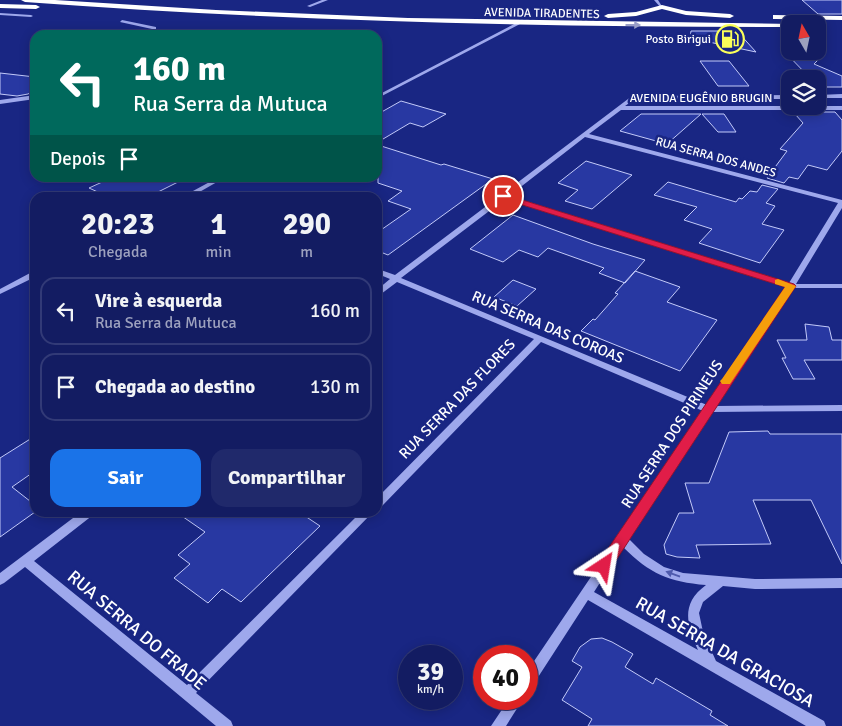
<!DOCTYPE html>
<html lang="pt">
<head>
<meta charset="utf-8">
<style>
	:root { --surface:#131c62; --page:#20296b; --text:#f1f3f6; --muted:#9da1be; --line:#323a77; --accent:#1a73e8 }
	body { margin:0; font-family:Signika,sans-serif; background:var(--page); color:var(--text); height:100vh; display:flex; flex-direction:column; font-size:19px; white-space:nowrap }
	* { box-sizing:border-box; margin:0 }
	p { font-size:16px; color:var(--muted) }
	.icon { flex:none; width:28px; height:28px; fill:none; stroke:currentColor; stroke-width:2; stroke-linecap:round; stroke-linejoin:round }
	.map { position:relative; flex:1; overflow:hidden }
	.panel { position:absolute; left:30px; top:192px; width:352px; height:325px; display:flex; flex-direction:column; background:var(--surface); border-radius:15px; box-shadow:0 2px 12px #0003,0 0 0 1px var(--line) }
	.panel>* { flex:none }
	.hud { position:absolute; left:30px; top:30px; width:352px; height:152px; border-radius:15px; box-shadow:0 2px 12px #0003,0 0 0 1px var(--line); background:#00695c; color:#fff; overflow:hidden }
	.needle { width:32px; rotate:351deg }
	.fabs { position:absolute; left:781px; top:15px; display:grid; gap:10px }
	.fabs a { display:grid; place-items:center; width:45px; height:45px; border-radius:10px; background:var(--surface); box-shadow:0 2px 12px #0003,0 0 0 1px var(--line); font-size:25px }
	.speed { position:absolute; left:398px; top:645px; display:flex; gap:10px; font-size:25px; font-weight:700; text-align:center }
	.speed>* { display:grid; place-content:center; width:65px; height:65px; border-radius:50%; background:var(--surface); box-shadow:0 2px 12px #0003,0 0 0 1px var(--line); line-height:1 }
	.speed small { font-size:12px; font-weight:400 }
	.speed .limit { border:8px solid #d22; background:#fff; color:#111 }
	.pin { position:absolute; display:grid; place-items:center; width:42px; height:42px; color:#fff; margin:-21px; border:2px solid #fff; border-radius:50%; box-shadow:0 1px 5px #0007 }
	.me { position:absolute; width:55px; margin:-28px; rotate:33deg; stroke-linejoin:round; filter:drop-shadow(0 0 4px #0008) }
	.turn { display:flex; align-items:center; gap:18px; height:105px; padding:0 20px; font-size:22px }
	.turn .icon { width:65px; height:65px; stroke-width:2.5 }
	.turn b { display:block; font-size:35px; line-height:42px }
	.then { display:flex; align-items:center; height:48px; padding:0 20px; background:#0003; gap:10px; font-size:19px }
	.eta { display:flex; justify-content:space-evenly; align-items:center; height:85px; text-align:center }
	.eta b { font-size:30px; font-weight:700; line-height:35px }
	.cta { display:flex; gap:10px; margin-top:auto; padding:10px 20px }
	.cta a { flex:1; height:58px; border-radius:15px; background:var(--accent); color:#fff; font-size:20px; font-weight:700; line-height:58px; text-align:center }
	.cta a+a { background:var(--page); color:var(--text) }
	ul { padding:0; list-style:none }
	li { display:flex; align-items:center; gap:15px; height:68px; margin:0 10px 8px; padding:0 10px; border:2px solid var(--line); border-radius:15px }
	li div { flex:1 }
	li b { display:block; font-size:19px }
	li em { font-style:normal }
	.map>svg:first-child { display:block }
	.building { fill:#2838a2; stroke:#c3caf9 }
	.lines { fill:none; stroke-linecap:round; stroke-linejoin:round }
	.minor { fill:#9ea8ec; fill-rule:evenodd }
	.highway { fill:#fff; fill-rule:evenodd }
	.oneway { fill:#989dc7 }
	.oneway2 { fill:#4e5aad }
	.route { fill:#e11d48; stroke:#92132f }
	.slow { fill:#f59e0b }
	.labels { text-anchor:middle; stroke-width:5; stroke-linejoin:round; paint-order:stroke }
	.far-street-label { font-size:12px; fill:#fff; stroke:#192683 }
	.far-poi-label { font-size:12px; fill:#fff; stroke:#192683; text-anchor:end }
	.street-label { font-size:15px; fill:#fff; stroke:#192683 }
	.near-street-label { font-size:18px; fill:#fff; stroke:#192683 }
</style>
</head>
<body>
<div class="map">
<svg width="842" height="726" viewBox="0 0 842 726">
	<rect width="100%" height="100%" fill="#192683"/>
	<path class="building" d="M802,0H842V14H818Z
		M691,31H737L756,52L690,38Z
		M780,47L790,49V51H802L823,55L814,64L842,76V87H819L818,79H811Z
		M700,61H729L749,86H718Z
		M0,73L35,77V90L28,94L17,96L0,94Z
		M401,101L446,114L423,127L410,123L378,142V114Z
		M818,112H835L842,120V151L827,170L808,165L798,179L789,177L784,183L767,178L787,151L780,149L803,123L795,114H818Z
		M641,114H701L667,144L620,131Z
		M702,114H724L736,132H718Z
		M378,145L441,165L444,164L493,179L388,255L378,251V232L411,209L388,201L402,191L378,183Z
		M586,161L632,175L592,209L565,201L578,190L558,183Z
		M111,178H186L146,198H111L89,188Z
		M668,182L736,202L739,198L742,199L750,191L757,192L762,185L778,189L766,203L775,206L762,224L784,230L760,263L699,243L712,229L684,220L697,207L654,195Z
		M513,215L593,244L645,260L625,283L599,273L604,268L548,248L538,257L519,250L503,262L470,249Z
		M635,271L680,287L667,302L717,320L680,371L581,331L593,319L595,320L618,294L615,293Z
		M513,280L536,289L517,306L494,297Z
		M805,324L829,327L832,340H842V360H804L815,379H793L782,358H786L777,340H807Z
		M768,431L770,434H842V564L811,500H753L771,544L696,545L700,558L677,557L666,554L664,545L679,513H694L685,483H709L729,432Z
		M35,436V471L12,487L35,505V512L0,537V458Z
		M176,512H299L320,526L241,602L222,589L208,603L174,578L190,564L178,555L205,532Z
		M602,638L612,642L633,654L625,667L653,684L656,678L712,711L710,715L728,726H588L592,719L562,700L582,667L572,661L580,647L591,639Z"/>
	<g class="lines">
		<path class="minor" d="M322,0H328L310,7L307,6Z
			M654,0H658L663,8H661Z
			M0,13L31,15L33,16L31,17L0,15Z
			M122,20L156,27V31L152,35H147L152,29L120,22Z
			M516,23L520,24L378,98V95Z
			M842,94V98H818V95Z
			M35,95V99L0,104V100Z
			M790,95V99H635L625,106H842V110H621L589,134L842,200V208L796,284H842V288H793L716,406L842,405V411L712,412L629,539L644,554L664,567L683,573L755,579L842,578V588L755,589L723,586L703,602L699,613L703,632L716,661L824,721L826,726H806L588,600L531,688L526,690V673L703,411L541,342L382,506L378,507V497L534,339L397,282L381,294H378V289L390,279L378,274V269L395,275L632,96ZM585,137L838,203L789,283L509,196ZM505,199L786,287L707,405L401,278ZM623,547C650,574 669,582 706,585C680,604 687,625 698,650L594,592Z
			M217,178H224L189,198H180Z
			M32,272H35V277L0,294V289Z
			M81,512H94L93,515L34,561L187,685L361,512H373L196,693L231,721L233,726H216L25,567L4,583L0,585V573Z
			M509,699H523L506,726H491Z"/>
		<path class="highway" d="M21,0H55L216,10L408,18L793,24H790V27C535,27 280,21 25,2Z
			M0,4L36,5L40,7L36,9L0,8Z
			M662,5L686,11L730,14L734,16L730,18L686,15L662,9L636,16L608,18L604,16L608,14L636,12Z
			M773,15L842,16V20L776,19H773Z"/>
	</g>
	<defs><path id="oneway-solid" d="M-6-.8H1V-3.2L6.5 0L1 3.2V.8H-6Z" transform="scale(1.25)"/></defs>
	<use class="oneway" href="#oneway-solid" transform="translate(633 25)"/>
	<use class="oneway2" href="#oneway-solid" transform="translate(673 574) rotate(-160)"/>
	<path class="route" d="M503,194L794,284L796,286L609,571L604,573L599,571L597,566L599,562L785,287L500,198V195Z"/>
	<path class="slow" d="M778,279L796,286L730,384H722L720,381L722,379L785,287L775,284V280Z"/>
	<defs>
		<symbol id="fuel-ring" viewBox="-11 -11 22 22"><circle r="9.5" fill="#192683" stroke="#faff59" stroke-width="1.5"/><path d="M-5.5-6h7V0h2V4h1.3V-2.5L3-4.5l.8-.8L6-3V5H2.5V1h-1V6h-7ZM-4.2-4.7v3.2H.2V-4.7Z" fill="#faff59"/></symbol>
	</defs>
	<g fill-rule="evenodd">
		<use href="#fuel-ring" x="714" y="23" width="32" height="32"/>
	</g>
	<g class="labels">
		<g class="far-street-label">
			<text transform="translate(542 13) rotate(1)" y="4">AVENIDA TIRADENTES</text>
			<text x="701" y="102">AVENIDA EUGÊNIO BRUGIN</text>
			<text transform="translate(716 157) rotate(15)" y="4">RUA SERRA DOS ANDES</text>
		</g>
		<g class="far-poi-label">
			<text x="711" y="43">Posto Birigui</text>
		</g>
		<g class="street-label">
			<text transform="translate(548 327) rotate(23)" y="5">RUA SERRA DAS COROAS</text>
			<text transform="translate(457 399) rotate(-46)" y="5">RUA SERRA DAS FLORES</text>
			<text transform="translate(672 434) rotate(-57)" y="5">RUA SERRA DOS PIRINEUS</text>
		</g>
		<g class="near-street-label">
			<text transform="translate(137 630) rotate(40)" y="6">RUA SERRA DO FRADE</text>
			<text transform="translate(725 652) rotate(30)" y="6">RUA SERRA DA GRACIOSA</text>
		</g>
	</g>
</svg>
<div class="fabs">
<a><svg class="needle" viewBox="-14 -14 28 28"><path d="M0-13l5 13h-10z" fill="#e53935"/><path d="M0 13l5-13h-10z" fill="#9da1be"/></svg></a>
<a><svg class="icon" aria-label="layers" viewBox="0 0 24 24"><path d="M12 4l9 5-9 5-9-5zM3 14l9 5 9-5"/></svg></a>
</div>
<div class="speed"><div>39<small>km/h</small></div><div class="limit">40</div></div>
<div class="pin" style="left:503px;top:196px;background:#d93025"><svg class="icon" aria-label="arrive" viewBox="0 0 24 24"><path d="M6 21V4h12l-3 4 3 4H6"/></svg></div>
<svg class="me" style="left:604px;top:566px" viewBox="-20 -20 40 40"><path d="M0-17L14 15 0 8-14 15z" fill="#e11d48" stroke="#fff" stroke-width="4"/></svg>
<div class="hud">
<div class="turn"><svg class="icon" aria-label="left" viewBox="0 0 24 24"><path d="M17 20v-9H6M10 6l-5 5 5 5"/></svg><div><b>160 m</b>Rua Serra da Mutuca</div></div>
<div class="then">Depois<svg class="icon" aria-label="arrive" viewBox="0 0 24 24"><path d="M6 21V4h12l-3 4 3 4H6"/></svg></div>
</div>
<section class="panel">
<div class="eta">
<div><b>20:23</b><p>Chegada</p></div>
<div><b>1</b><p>min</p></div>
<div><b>290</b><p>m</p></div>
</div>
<ul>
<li><svg class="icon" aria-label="left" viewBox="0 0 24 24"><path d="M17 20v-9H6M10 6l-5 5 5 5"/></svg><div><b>Vire à esquerda</b><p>Rua Serra da Mutuca</p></div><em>160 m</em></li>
<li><svg class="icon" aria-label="arrive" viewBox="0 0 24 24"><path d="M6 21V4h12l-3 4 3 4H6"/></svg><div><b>Chegada ao destino</b></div><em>130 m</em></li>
</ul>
<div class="cta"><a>Sair</a><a>Compartilhar</a></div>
</section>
</div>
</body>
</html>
